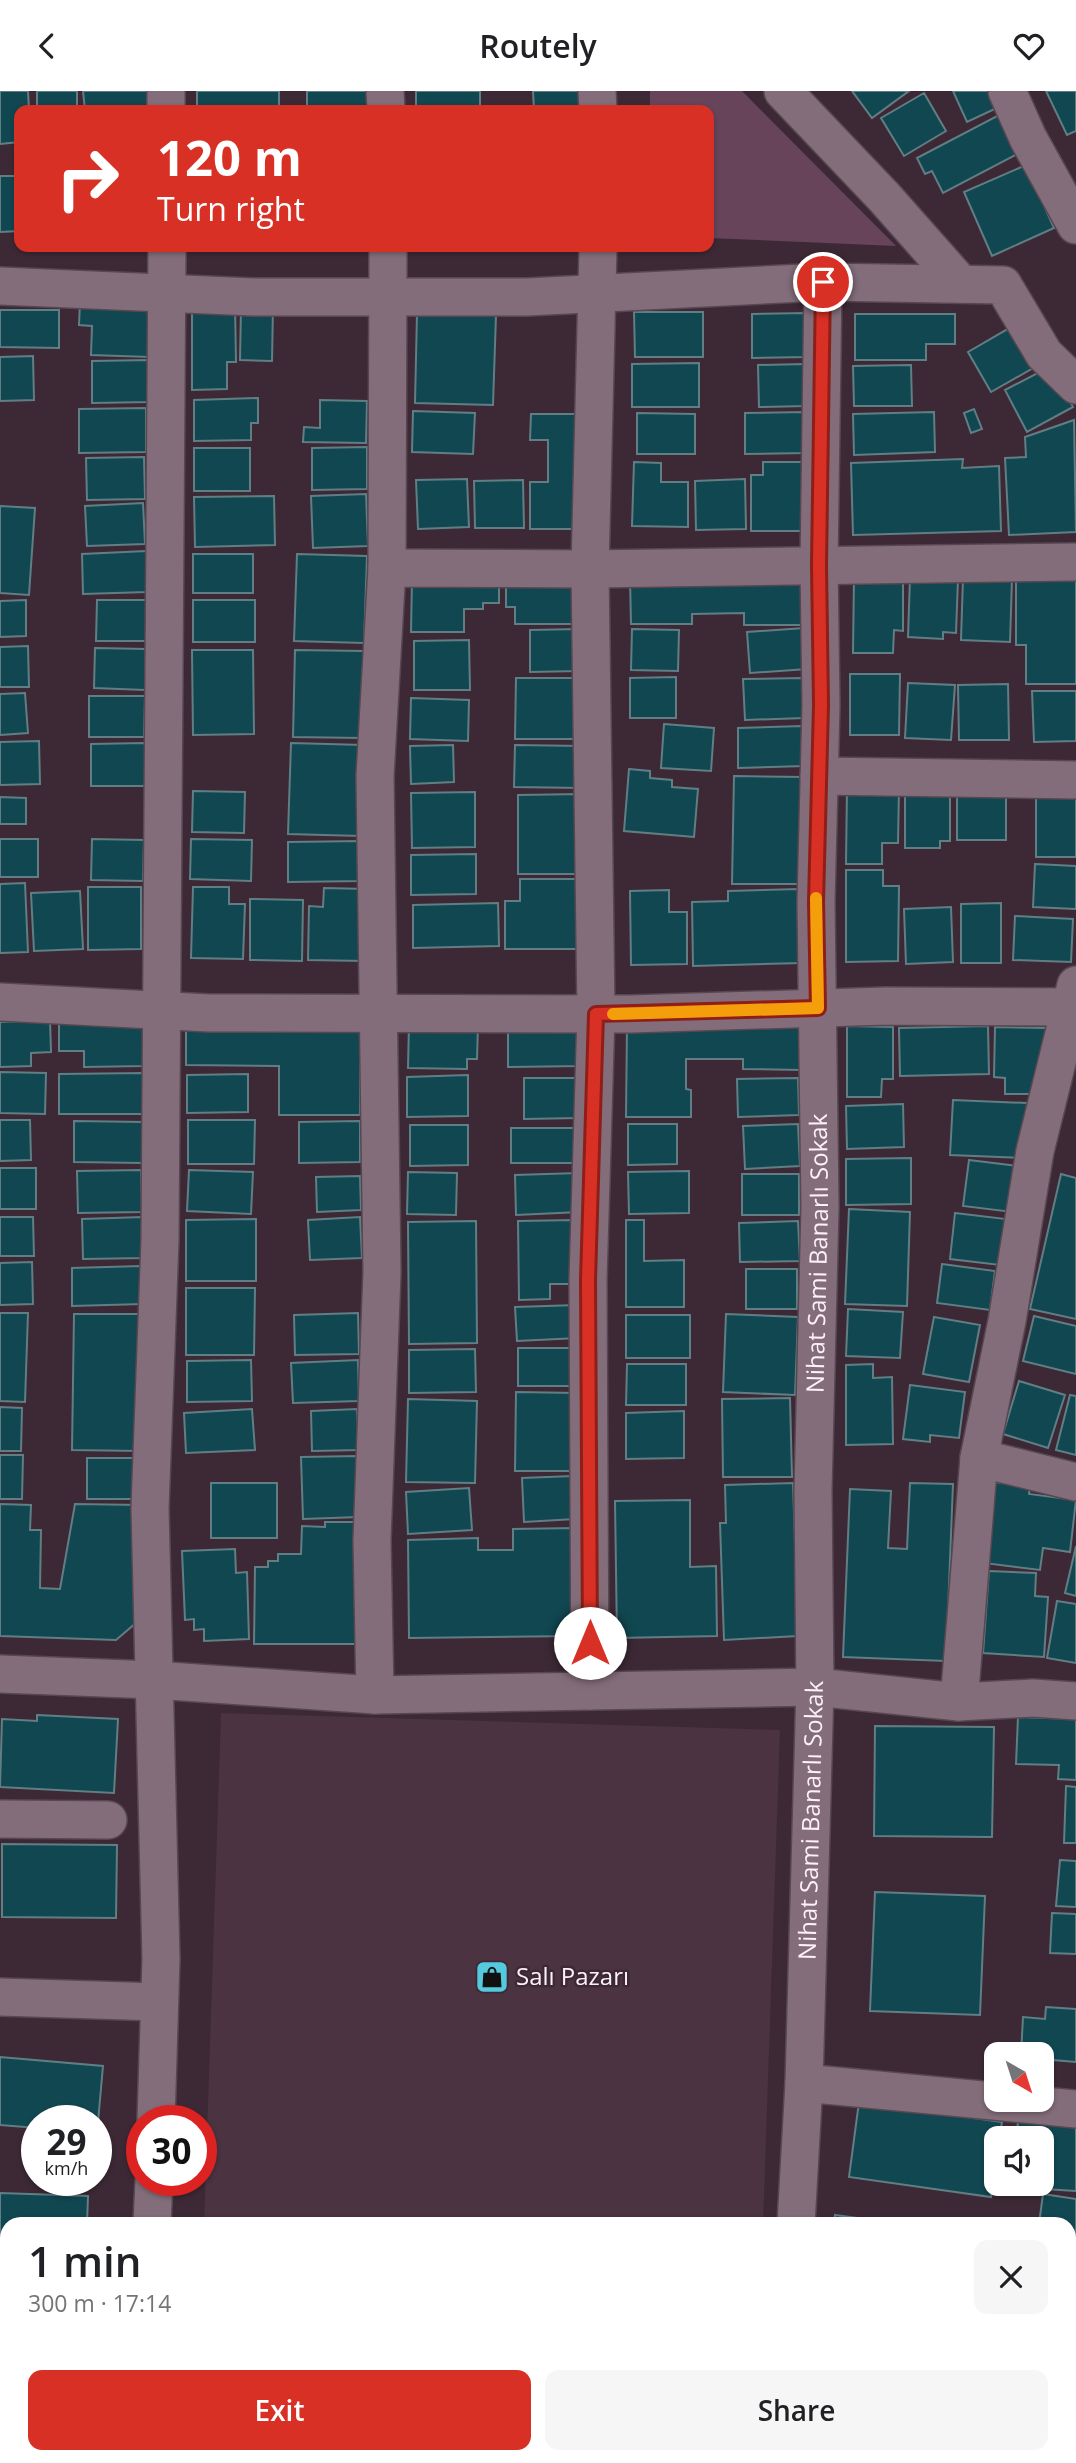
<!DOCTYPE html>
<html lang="en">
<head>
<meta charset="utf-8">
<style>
	:root { --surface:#fff; --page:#f6f6f6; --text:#202124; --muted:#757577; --accent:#d93025 }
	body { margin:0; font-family:"Open Sans",sans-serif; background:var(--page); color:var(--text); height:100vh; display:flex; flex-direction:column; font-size:26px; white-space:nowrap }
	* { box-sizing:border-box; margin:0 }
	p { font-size:23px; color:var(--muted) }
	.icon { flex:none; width:38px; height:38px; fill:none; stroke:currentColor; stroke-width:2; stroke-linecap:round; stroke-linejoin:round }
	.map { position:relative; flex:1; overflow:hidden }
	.side { position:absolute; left:0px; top:2126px; width:1076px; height:247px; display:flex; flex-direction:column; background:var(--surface); border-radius:21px 21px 0 0; box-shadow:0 2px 5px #0004 }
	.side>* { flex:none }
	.banner { position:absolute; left:14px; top:14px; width:700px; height:147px; border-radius:14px; box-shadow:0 2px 5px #0004; background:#d93025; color:#fff; overflow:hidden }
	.needle { width:46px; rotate:141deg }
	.tools { position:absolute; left:984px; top:1951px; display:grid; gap:14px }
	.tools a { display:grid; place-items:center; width:70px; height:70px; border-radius:14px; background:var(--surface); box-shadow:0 2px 5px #0004; font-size:35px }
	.speed { position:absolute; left:21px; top:2014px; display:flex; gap:14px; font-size:35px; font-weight:700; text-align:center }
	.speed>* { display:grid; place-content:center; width:91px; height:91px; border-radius:50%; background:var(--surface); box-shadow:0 2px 5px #0004; line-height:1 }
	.speed small { font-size:18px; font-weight:400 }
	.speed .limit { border:10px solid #d22; background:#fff; color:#111 }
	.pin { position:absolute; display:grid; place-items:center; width:60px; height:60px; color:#fff; margin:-30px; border:4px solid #fff; border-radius:50%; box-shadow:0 2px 7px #0007 }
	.me { position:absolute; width:77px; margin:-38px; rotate:0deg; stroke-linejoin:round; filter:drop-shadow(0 0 5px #0008) }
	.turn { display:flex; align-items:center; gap:24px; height:147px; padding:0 28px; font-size:32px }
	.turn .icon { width:91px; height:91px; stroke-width:2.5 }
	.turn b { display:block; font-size:49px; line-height:60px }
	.round { display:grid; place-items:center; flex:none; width:74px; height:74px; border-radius:14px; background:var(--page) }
	.overview { display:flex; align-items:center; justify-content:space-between; height:119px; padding:0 28px }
	h1 { font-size:42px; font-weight:600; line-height:52px }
	.button { display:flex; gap:14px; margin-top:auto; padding:14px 28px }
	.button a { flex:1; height:80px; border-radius:14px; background:var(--accent); color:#fff; font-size:28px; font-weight:600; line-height:80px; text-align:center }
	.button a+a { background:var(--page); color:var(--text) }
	header { display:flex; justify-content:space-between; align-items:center; height:91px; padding:0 28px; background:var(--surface); font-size:32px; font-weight:600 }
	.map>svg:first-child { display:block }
	.built { fill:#4b3342 }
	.green { fill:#67445a }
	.building { fill:#114751; stroke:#617e84; stroke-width:2 }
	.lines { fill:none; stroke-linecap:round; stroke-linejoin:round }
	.minor-casing { stroke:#574751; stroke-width:40 }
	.minor { stroke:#836d7a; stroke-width:37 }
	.route-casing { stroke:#8d1f18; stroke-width:18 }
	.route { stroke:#d93025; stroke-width:12 }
	.slow { stroke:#f59e0b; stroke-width:12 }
	.labels { text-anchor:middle; stroke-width:5; stroke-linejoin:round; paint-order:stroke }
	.street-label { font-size:24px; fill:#fdf0f7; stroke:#3c2935 }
	.poi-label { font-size:24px; fill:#fdf0f7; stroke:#3c2935; text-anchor:start }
</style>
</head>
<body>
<header><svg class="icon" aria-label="back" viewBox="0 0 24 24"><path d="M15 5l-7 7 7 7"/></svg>Routely<svg class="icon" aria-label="heart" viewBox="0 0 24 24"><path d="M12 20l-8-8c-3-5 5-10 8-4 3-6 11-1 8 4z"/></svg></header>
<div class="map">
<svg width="1076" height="2372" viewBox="0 0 1076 2372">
	<rect width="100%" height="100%" fill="#3c2935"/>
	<path class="built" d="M221,1622L780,1639L763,2133H204Z"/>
	<path class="green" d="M650,0H742L896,155L709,147V19H650Z"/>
	<path class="building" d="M0,0H28L29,19H19V51L0,53Z
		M37,0H77V19H37Z
		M83,0H150L152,16L122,19H85Z
		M197,0H279V19H197Z
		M307,0H370L371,19H307Z
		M416,0H480V19H416Z
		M533,0H589V19H534Z
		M852,0H909L872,27Z
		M953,0H991L999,16L967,31Z
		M1046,0H1076V40L1067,44Z
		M924,2L946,40L904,65L881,27Z
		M999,24L1019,62L943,102L932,80L925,83L917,67Z
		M1026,74L1054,137L992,165L964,101Z
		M0,85H19V140L0,141Z
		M80,211L152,214L150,266L91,264L92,235L79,234Z
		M235,214L236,271H227V298L192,299V215Z
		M241,216H273L272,270L240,269Z
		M0,219H59V257L0,256Z
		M634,221H703V266H635Z
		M417,222L496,224L493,314L415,312Z
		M807,222L808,266L752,267V223Z
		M855,223H955V253H926V269H855Z
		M1018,232L1042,272L991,301L968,261Z
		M33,265L34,309L0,310V266Z
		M149,269V311L92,312V270Z
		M699,272V316H632V273Z
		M805,273L806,315L759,316L758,274Z
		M911,274L912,315H854L853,275Z
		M1051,275L1073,316L1027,341L1005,299Z
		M258,307V332H251V349L194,350V309Z
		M320,309L367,310L366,352L303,351L304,336L320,337Z
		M146,317V361L79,362V318Z
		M974,318L982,338L971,342L964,322Z
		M413,320L475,322L473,363L412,361Z
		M806,321V362L745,363V322Z
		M934,321L935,361L854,364L853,323Z
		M637,322L695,323V363H637Z
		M531,323H584V438H530V391H548V349H530Z
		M1074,329L1076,441L1009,444L1005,367L1026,366L1025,346Z
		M367,356V398L312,399V357Z
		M194,357H250V400H194Z
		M144,366L145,408L87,409L86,367Z
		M963,368L962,377L999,375L1001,440L853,444L851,372Z
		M634,371L661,372V391H688V436L632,435Z
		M763,371H805V440H751V384H763Z
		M467,388L469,436L418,438L416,389Z
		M745,388L746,438L696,439L695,390Z
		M523,389L524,437H475L474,390Z
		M366,403L368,455L313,457L311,405Z
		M274,405L275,454L195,456L194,406Z
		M143,412L145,453L87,455L85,415Z
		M0,415L35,417L29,504L0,502Z
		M146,460L147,501L83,503L82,463Z
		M193,463H253V502H193Z
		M297,463L367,465L364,552L294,550Z
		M854,486L903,487V540L894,539L893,562H853Z
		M412,487H499V512H483V518H464V541H411Z
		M805,487V534H744V522L692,523V533H631L630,488Z
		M910,487L958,488L956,542L943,541V548L908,546Z
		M963,487L1012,488L1010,551L961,549Z
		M506,488H584V533H515V516H506Z
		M1016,489H1076V593H1026V554H1016Z
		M26,509V545L0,546V510Z
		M97,509H146V550H96Z
		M193,509H255V551H193Z
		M804,537L807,578L750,582L747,541Z
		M579,538V580L530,581V539Z
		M632,538L679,539L678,580L631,579Z
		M469,549L470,599H414V550Z
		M28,555L29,596H0V556Z
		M95,557L146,558L145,599L94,597Z
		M192,559H253L254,643L193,644Z
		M295,559L364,560L362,647L293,646Z
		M850,583H900L899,644H850Z
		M676,586V627H630V587Z
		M516,587H586L585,648H515Z
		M803,587L804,627L745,629L743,588Z
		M908,592L955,594L951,649L905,647Z
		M1008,593L1009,649H959L958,594Z
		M1032,600H1076V650L1034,651Z
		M25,602L28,642L0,644V603Z
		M89,605H145L144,646H89Z
		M411,607L469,609L468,650L410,648Z
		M664,633L714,637L711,680L661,677Z
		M802,635L804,675L738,677V637Z
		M39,650L40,693L0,694V651Z
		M145,652V695H91V653Z
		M291,652L363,654L361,745L288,743Z
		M453,654L454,691L411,693L410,655Z
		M515,654L583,655V697L514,696Z
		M629,678L650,680V687L672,689V696L698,698L694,746L624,740Z
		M734,685L804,686L801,793H732Z
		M847,696L899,697L898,752H882V773H846Z
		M905,698H950V750H940V757H905Z
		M193,700L245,701L244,742L192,741Z
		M475,701V756L412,757L411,702Z
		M957,701H1006V749H957Z
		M1036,702H1076V766H1036Z
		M582,703V783H518V704Z
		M0,706L26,707V733H0Z
		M0,748H38V786H0Z
		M92,748L144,749L143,790L91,789Z
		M191,748L252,749L251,790L190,788Z
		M362,750V790L288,791V751Z
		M476,763V803L411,804V764Z
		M1035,773L1076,775V818L1033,816Z
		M846,779H883V795H899L898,870L846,871Z
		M520,788H579L578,858H505V810H520Z
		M25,792L28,861L0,862V793Z
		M88,796H141V858L88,859Z
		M193,796H229V813H245L243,868L191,867Z
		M324,797L367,798L365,870L308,869L309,815L323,816Z
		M799,798L801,872L693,875L692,811L728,810V800Z
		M669,799V821H687V873L631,874L630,800Z
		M80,800L83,858L34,860L31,802Z
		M250,808L303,809L302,870L250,869Z
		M498,812L499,855L413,857V814Z
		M1001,812V872H961V813Z
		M951,816L953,871L906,873L904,818Z
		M1015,825L1073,828L1071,871L1013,869Z
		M50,929L51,961L31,962V975L0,976V931Z
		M143,929V975L84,976V960H59V930Z
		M409,932L478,933L477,968H467V978L408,977Z
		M627,933L801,934V979L743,978V968H686V998L691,999V1026H626Z
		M186,934H360V1024H279V975L186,974Z
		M582,934V975L508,976V935Z
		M847,935L893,936V988H882L881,1006H847Z
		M988,935L989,983L900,985L899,937Z
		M995,936L1047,937L1040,1003H1005V987L994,986Z
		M0,981L46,982L45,1023L0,1022Z
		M144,982V1023H59V983Z
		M248,983V1021L187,1022V984Z
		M468,984V1025L407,1026V986Z
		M524,987H579V1027L524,1028Z
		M798,987L799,1024L738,1026L737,988Z
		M953,1009L1027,1012L1024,1067L950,1064Z
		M903,1013L904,1056L847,1058L846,1015Z
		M0,1029H30L31,1069L0,1070Z
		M188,1029H255L254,1073H188Z
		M74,1030L144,1031L143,1072L74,1071Z
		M360,1030V1071L299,1072V1031Z
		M628,1033H677V1073L628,1074Z
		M798,1033L800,1075L745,1078L743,1035Z
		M410,1034H468V1074L410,1075Z
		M511,1037H580V1072H511Z
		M911,1067V1113L846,1114V1068Z
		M969,1069L1018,1075L1012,1121L963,1115Z
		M0,1077H36V1118H0Z
		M141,1079L142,1121L78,1122L77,1080Z
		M189,1079L253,1081L251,1123L187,1120Z
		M689,1080V1122L629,1123L628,1081Z
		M408,1081L457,1082L456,1124L407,1123Z
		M579,1082L580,1121L516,1124L515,1084Z
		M742,1083H799V1124H742Z
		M1061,1083L1076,1087V1228L1030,1218Z
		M360,1085L361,1119L317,1121L316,1086Z
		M849,1118L910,1121L907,1215L845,1213Z
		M955,1122L1006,1128L1000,1174L950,1168Z
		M0,1126H33L34,1165H0Z
		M143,1126L144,1167L83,1168L82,1128Z
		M360,1126L362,1167L310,1169L308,1129Z
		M256,1128V1190H186V1129Z
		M576,1129L577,1193H550V1208L519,1209L518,1130Z
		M626,1129H644V1170L684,1169V1216H626Z
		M476,1130L477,1252L409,1253L408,1131Z
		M798,1130L800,1170L740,1171L739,1132Z
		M32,1171L33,1213L0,1214V1172Z
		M942,1173L995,1180L990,1219L937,1212Z
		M141,1175L142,1213L72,1215V1177Z
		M746,1178H797V1218H746Z
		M186,1197H255L254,1264H186Z
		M577,1214L578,1247L517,1250L515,1216Z
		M848,1218L903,1221L900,1267L846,1265Z
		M0,1222H28L25,1311L0,1310Z
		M358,1222L359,1263L295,1264L294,1224Z
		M74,1223H142L141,1360L72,1359Z
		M726,1223L798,1226L795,1304L723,1301Z
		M626,1224H690V1267H626Z
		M1034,1225L1076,1235V1283L1023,1270Z
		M934,1226L980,1234L969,1291L923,1283Z
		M518,1257H576V1295H518Z
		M475,1258L476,1301L409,1302V1259Z
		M251,1269L252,1310L187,1311V1270Z
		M358,1269L359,1310L293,1312L291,1272Z
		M627,1273H686V1314H626Z
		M873,1273V1287L892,1286L893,1353L846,1354V1274Z
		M1019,1290L1065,1304L1048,1357L1003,1343Z
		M910,1294L965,1301L959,1347L930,1344V1351L903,1348Z
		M516,1301L577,1302L576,1380H515Z
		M1070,1304L1076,1305V1364L1056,1359Z
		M790,1307L792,1386H723L722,1308Z
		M408,1308L477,1310L475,1392L406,1391Z
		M0,1316L22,1317L21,1360H0Z
		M252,1318L255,1359L186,1362L184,1322Z
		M357,1318L359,1359L312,1360L311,1320Z
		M684,1320V1367L626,1368V1322Z
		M0,1364H23L22,1408H0Z
		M358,1365L359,1426L303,1428L301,1366Z
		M87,1367H140V1408H87Z
		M573,1385L575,1428L524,1431L522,1387Z
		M994,1391L1030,1396L1029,1403L1076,1409L1070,1461L1043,1457L1040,1479L984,1472Z
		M211,1392H277V1447H211Z
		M793,1392L798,1545L724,1549L720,1432H726L725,1394Z
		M910,1392L953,1393L946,1570L843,1566L850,1398L891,1400L888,1457L907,1458Z
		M469,1397L472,1439L408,1443L406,1401Z
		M690,1409V1476L716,1475L717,1545L617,1547L615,1410Z
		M0,1413L31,1414L30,1439H41L40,1497L60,1498L75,1413L141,1414L137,1531L116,1549L0,1545Z
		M325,1431H358L357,1553H254L255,1476H268V1470H278V1463H301L302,1435L325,1436Z
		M575,1437L576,1545L409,1547L408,1449L478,1447V1459H513V1438Z
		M1076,1455V1505L1065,1502Z
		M235,1458L236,1482L247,1481L249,1548L204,1550V1538L194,1539V1528L185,1529L182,1460Z
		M989,1480L1036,1482L1035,1505L1048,1506L1044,1566L983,1562Z
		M1057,1510L1076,1513V1572L1047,1567Z
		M37,1624L118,1628L114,1702L0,1696L2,1628L37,1630Z
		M1018,1626L1076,1628V1689L1058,1688L1059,1674L1016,1673Z
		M875,1635L994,1636L992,1746L874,1745Z
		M1066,1695L1076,1696V1752H1064Z
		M2,1753L117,1754L116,1827L2,1826Z
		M1060,1769L1076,1770V1816L1056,1815Z
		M875,1801L985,1805L980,1924L870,1920Z
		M1052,1822L1076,1823V1863L1050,1862Z
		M1046,1916L1076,1918V1971L1041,1968V1964H1021L1023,1926L1045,1928Z
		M0,1966L103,1975L97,2042L96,2030H37V2037L0,2034Z
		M859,2011L1002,2031L999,2048H996V2072L991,2106L849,2086Z
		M1018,2026L1076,2030V2100L1014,2096V2093H1041V2048H1017Z
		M0,2102L88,2105L87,2133H7V2176H0Z
		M1043,2103L1076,2108V2210L1069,2209V2133H1039Z
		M835,2124L903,2133H834Z
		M1069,2213H1076V2263L1069,2262Z
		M193,2366H318L315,2372H205Z
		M723,2366H807V2372H764Z
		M853,2366H967V2372H853Z"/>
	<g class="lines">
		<defs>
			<g id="minor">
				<path d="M166,0V19"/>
				<path d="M385,0L386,19"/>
				<path d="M597,0L598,19"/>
				<path d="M783,0L884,106L961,193"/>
				<path d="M1007,0L1028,47L1076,134"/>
				<path d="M0,195L253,206H527L823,191L1003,194L1044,263L1076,294"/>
				<path d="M1076,471L590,478L387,477L375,685L382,1181L372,1449L375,1604L815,1596L959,1611L1033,1607L1076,1610"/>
				<path d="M387,477L388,156"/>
				<path d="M819,685L1076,689"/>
				<path d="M0,911L209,922L631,923L886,915L1076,916"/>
				<path d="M979,1367L1076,1391"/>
				<path d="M0,1583L154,1589L375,1604"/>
				<path d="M590,1600L588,1189L596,923L590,478L598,156"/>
				<path d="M959,1611L979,1367L1007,1230L1035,1060L1076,894"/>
				<path d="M0,1728L108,1729"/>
				<path d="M0,1906L159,1911"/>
				<path d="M804,1992L1076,2018"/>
				<path d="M156,2030L161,1868L150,1417L160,1149L167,156"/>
				<path d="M152,2133L154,2090"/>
				<path id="s1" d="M796,2133L804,1992L815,1596L813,1400L820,1116L816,811L821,614L819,474L823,191"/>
				<path d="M0,2229L7,2230"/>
				<path d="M1069,2316L1076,2317"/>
				<path d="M146,2366V2372"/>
				<path d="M388,2366L389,2372"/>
			</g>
		</defs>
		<use href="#minor" class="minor-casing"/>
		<use href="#minor" class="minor"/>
	</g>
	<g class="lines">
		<defs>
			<path id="route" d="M590,1552L588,1189L596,923L818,917L816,811L821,614L819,474L823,191"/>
		</defs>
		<use href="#route" class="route-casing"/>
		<use href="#route" class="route"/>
		<path class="slow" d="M613,923L818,917L816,807"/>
	</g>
	<defs>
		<symbol id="shop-square" viewBox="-11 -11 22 22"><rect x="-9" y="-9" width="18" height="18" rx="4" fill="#55cadf" stroke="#3c2935"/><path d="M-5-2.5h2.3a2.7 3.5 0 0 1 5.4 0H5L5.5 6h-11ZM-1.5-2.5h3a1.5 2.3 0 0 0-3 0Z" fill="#111"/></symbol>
	</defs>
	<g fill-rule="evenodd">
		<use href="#shop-square" x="473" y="1867" width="38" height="38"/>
	</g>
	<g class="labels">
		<g class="street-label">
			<text dy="8" stroke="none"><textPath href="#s1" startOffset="971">Nihat Sami Banarlı Sokak</textPath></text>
			<text dy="8" stroke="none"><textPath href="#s1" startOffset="404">Nihat Sami Banarlı Sokak</textPath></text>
		</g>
		<g class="poi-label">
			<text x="516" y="1894">Salı Pazarı</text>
		</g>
	</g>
</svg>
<div class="tools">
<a><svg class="needle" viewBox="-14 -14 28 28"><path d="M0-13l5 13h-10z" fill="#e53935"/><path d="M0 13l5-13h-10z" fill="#757577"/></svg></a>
<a><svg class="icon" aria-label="sound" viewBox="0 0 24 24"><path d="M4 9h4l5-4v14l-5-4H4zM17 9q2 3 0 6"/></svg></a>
</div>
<div class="speed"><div>29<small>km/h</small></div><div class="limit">30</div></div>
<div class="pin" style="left:823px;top:191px;background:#d93025"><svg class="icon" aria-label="arrive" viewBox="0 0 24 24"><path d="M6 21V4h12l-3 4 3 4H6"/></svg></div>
<svg class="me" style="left:590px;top:1552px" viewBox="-20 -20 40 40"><circle r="19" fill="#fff"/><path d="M0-13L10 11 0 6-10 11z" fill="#d93025"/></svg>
<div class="banner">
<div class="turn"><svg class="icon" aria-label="right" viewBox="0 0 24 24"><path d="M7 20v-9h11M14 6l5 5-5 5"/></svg><div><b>120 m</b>Turn right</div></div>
</div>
<section class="side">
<div class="overview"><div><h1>1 min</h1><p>300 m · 17:14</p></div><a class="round"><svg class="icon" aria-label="close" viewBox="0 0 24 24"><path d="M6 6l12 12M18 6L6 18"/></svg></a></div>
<div class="button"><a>Exit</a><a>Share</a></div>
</section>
</div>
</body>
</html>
